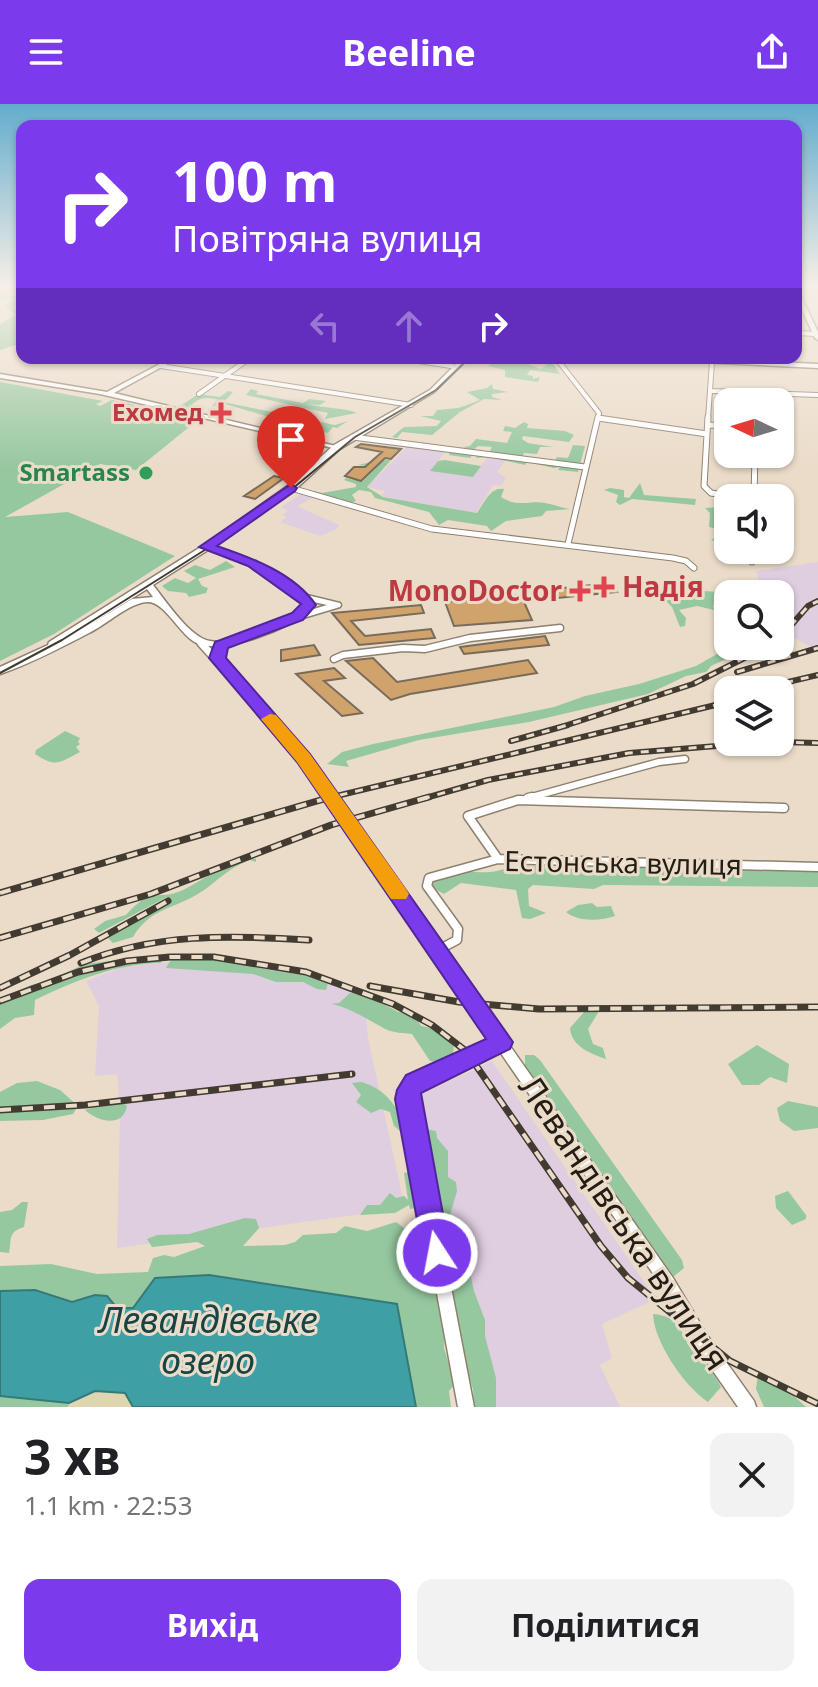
<!DOCTYPE html>
<html lang="uk">
<head>
<meta charset="utf-8">
<style>
	:root { --surface:#fff; --page:#f2f2f2; --text:#202124; --muted:#757577; --accent:#7c3aed }
	body { margin:0; font-family:"Noto Sans",sans-serif; background:var(--page); color:var(--text); height:100vh; display:flex; flex-direction:column; font-size:30px; white-space:nowrap }
	* { box-sizing:border-box; margin:0 }
	p { font-size:26px; color:var(--muted) }
	.icon { flex:none; width:44px; height:44px; fill:none; stroke:currentColor; stroke-width:2; stroke-linecap:round; stroke-linejoin:round }
	.map { position:relative; height:1303px; overflow:hidden }
	.side { display:flex; flex-direction:column; background:var(--surface); flex:1 }
	.side>* { flex:none }
	.hud { position:absolute; left:16px; top:16px; width:786px; height:244px; border-radius:16px; box-shadow:0 2px 6px #0004; background:#7c3aed; color:#fff; overflow:hidden }
	.needle { width:52px; rotate:274deg }
	.controls { position:absolute; left:714px; top:284px; display:grid; gap:16px }
	.controls a { display:grid; place-items:center; width:80px; height:80px; border-radius:16px; background:var(--surface); box-shadow:0 2px 6px #0004; font-size:40px }
	.pin { position:absolute; display:grid; place-items:center; width:68px; height:68px; color:#fff; margin:-82px -34px; border-radius:50% 50% 50% 0; rotate:-45deg; box-shadow:0 0 8px #0007 }
	.pin .icon { rotate:45deg }
	.me { position:absolute; width:88px; margin:-44px; rotate:349deg; stroke-linejoin:round; filter:drop-shadow(0 0 6px #0008) }
	.turn { display:flex; align-items:center; gap:28px; height:168px; padding:0 24px; font-size:36px }
	.turn .icon { width:104px; height:104px; stroke-width:2.5 }
	.turn b { display:block; font-size:56px; line-height:68px }
	.lanes { display:flex; align-items:center; height:76px; padding:0 24px; background:#0003; justify-content:center; gap:40px; direction:ltr }
	.lanes .off { opacity:.35 }
	.round { display:grid; place-items:center; flex:none; width:84px; height:84px; border-radius:16px; background:var(--page) }
	.headline { display:flex; align-items:center; justify-content:space-between; height:136px; padding:0 24px }
	h1 { font-size:48px; font-weight:700; line-height:60px }
	.action { display:flex; gap:16px; margin-top:auto; padding:16px 24px }
	.action a { flex:1; height:92px; border-radius:16px; background:var(--accent); color:#fff; font-size:32px; font-weight:700; line-height:92px; text-align:center }
	.action a+a { background:var(--page); color:var(--text) }
	header { display:flex; justify-content:space-between; align-items:center; height:104px; padding:0 24px; background:var(--accent); color:#fff; font-size:36px; font-weight:700 }
	.map>svg:first-child { display:block }
	.industrial { fill:#dfcee0 }
	.green { fill:#96c89f }
	.sand { fill:#dfd5b0 }
	.water { fill:#3ea0a4; stroke:#367979; stroke-width:2 }
	.building { fill:#cfa36b; stroke:#796b5b; stroke-width:2 }
	.lines { fill:none; stroke-linecap:round; stroke-linejoin:round }
	.street-far3-casing { stroke:#8e806f; stroke-width:6 }
	.street-far2-casing { stroke:#8e806f; stroke-width:7 }
	.street-far1-casing { stroke:#8e806f; stroke-width:9 }
	.street-casing { stroke:#8e806f; stroke-width:11 }
	.secondary-casing { stroke:#8e806f; stroke-width:3 }
	.primary-casing { stroke:#8e806f; stroke-width:3 }
	.street-far3 { stroke:#fff; stroke-width:4 }
	.street-far2 { stroke:#fff; stroke-width:5 }
	.street-far1 { stroke:#fff; stroke-width:6 }
	.street { stroke:#fff; stroke-width:8 }
	.secondary { fill:#fff; fill-rule:evenodd }
	.primary { fill:#fff; fill-rule:evenodd }
	.tram { stroke:#423b32; stroke-width:2 }
	.rail-far1-casing { stroke:#423b32; stroke-width:6 }
	.rail-casing { stroke:#423b32; stroke-width:7 }
	.rail-far1 { stroke:#ebdcc9; stroke-width:3; stroke-dasharray:8; stroke-linecap:butt }
	.rail { stroke:#ebdcc9; stroke-width:4; stroke-dasharray:11; stroke-linecap:butt }
	.secondary-bridge-far1-casing { stroke:#8e806f; stroke-width:12; stroke-linecap:butt }
	.secondary-bridge-casing { stroke:#8e806f; stroke-width:15; stroke-linecap:butt }
	.secondary-bridge-far1 { stroke:#fff; stroke-width:9 }
	.secondary-bridge { stroke:#fff; stroke-width:12 }
	.route { fill:#7c3aed; stroke:#51269a; stroke-width:2 }
	.slow { fill:#f59e0b }
	.health-dot { fill:#e0444e; stroke:#ebdcc9; stroke-width:3 }
	.leisure-dot { fill:#2e9e5b; stroke:#ebdcc9; stroke-width:3 }
	.labels { text-anchor:middle; stroke-width:6; stroke-linejoin:round; paint-order:stroke }
	.far-health-label { font-size:24px; font-weight:bold; fill:#be3a42; stroke:#ebdcc9; text-anchor:end }
	.far-leisure-label { font-size:24px; font-weight:bold; fill:#27864d; stroke:#ebdcc9; text-anchor:end }
	.health-label { font-size:28px; font-weight:bold; fill:#be3a42; stroke:#ebdcc9; text-anchor:start }
	.street-label { font-size:28px; fill:#231d16; stroke:#ebdcc9 }
	.near-street-label { font-size:34px; fill:#231d16; stroke:#ebdcc9 }
	.near-water-label { font-size:36px; font-style:italic; fill:#184446; stroke:#ebdcc9 }
</style>
</head>
<body>
<header><svg class="icon" aria-label="menu" viewBox="0 0 24 24"><path d="M4 6h16M4 12h16M4 18h16"/></svg>Beeline<svg class="icon" aria-label="share" viewBox="0 0 24 24"><path d="M12 15V3M7 8l5-5 5 5M5 13v7h14v-7"/></svg></header>
<div class="map">
<svg width="818" height="1303" viewBox="0 0 818 1303">
	<rect width="100%" height="100%" fill="#ebdcc9"/>
	<path class="industrial" d="M407,343L445,348L431,367L472,373L487,354L506,356L497,368L506,374L501,382L493,381L476,409L381,392L385,387L367,383Z
		M301,390L313,394L297,402L339,421L337,425L320,432L280,418L287,413L282,411L288,407L281,403Z
		M818,458V546L780,527V490H764L756,467Z
		M220,853L364,887L368,934L405,1104L117,1144L120,1008L117,970L95,972L99,902L86,877L123,863Z
		M492,957L656,1195L602,1220L612,1254L600,1261L620,1303H479L420,991Z"/>
	<path class="green" d="M0,191L22,192V239L0,246V220L16,211L5,202L15,194L0,196Z
		M513,254L541,265L547,261L537,259L534,254H549L560,270L530,266L527,271L533,272V275L540,273L538,278L505,273V266L488,262L495,257L511,258Z
		M0,278L103,297L96,300L100,302L112,296L199,315L136,366L100,360L5,413L68,408L175,452L54,530L0,557Z
		M492,280L493,285L508,288L492,290V293L502,296L484,295L460,308L432,331L402,328L397,334L392,333L404,323L437,322L441,317L420,312H433L437,306C461,304 457,305 480,296L467,288L487,284Z
		M251,285L258,287L256,290L303,299L309,295L326,297L320,301L308,300C323,304 346,304 357,309L325,315L328,309L246,291Z
		M228,287L233,288L224,298L335,321L348,317L337,324L333,323L328,329L311,324L315,320L309,324L289,320L286,313L277,315L221,299L212,303L217,295C201,292 198,295 187,305L179,303L198,290L220,293Z
		M524,318L528,320L527,324L565,327L574,331L569,338L523,332L522,335L528,339L553,343H540L537,350L524,349L522,353L554,358L557,353L568,354L573,341L585,342L578,368L558,366L560,363L554,364L527,358L525,361L488,353L476,354L477,352L472,351L470,354L449,351L450,348L489,349L492,343L478,342L473,346L463,343L470,342L476,335L507,339L512,328L503,327L505,322L515,324Z
		M380,356H391L367,383L383,393L477,409C484,399 491,382 504,385L501,393C518,404 530,396 545,399C553,400 561,404 570,405L546,407L542,412L506,417L491,427L487,422L448,416L439,421L429,408L375,394L371,388L359,386L352,391L356,397L351,399L302,385L322,389L356,383V380L344,376L346,374L362,378L377,363L358,361Z
		M445,356L481,362L473,373L430,367L438,357Z
		M640,379L644,391L696,395L695,401L632,395L620,401L616,398L618,391L604,386L610,384L624,386V393L629,394Z
		M723,396L728,404V418L724,420L728,424L726,441L711,436L722,429L718,425L709,423L710,409L705,404L721,403Z
		M226,457L235,463L198,475L202,482L208,484L206,489L189,493L186,489L168,487L162,482L175,474L188,479L196,474L184,467L195,461L210,466Z
		M704,487L732,489L720,492L719,498H728V504L713,501L714,506L697,502L679,506L686,514L685,522L680,523L672,503L660,491Z
		M731,542H754L711,562L706,568L686,572L648,590L529,618L419,636L346,657L349,663L327,660L342,648L373,640L554,603L585,592L639,580L696,562Z
		M65,627L80,634L78,638L80,640L76,643L80,648C59,659 56,664 35,650L36,646Z
		M246,753L256,755V758L250,756C225,765 216,780 196,791C170,806 150,805 133,833L113,839L106,832L171,797L167,793L99,829L94,825L105,817L126,811C155,779 157,799 185,785C206,774 223,761 246,753Z
		M510,762L818,766V783L603,781L594,785L533,781L528,785L529,802L546,809L530,815L522,814L516,786L461,779L444,790L431,783L432,778C459,759 487,776 510,762Z
		M592,799L597,803L611,802L615,812C600,817 578,818 566,808L578,801Z
		M193,851C218,851 238,857 261,864C282,870 309,868 328,879L326,886L317,885L303,878H276L253,870L166,864L173,852Z
		M152,852L162,854L161,859C116,860 76,876 35,896L34,911L15,914L0,925V896L4,894L31,881L52,876L84,860Z
		M350,889L367,890L398,908L414,910L421,922L436,925L440,931L454,939L453,951L438,958L430,957L412,930C404,929 393,929 385,925C371,917 346,902 331,900L339,899Z
		M594,904L598,909L588,925L593,940L603,944L606,955C591,950 571,942 570,924L585,907Z
		M757,941L789,960L787,979L770,973L759,981H742L728,960Z
		M525,951H534L540,956L682,1156L684,1164L673,1173L666,1165L525,963Z
		M37,977L60,986L78,1002L73,1010L43,1016L0,1017V988L17,979Z
		M361,978C385,985 391,997 405,1016L400,1027L394,1022L390,1008L381,1005L371,1009L356,998L361,991L352,979Z
		M111,996L121,997L127,1002C123,1024 98,1018 85,1006Z
		M788,997L818,1003V1024L794,1027L780,1017L777,1004Z
		M421,1000L426,1025L436,1027L437,1034L448,1047V1073L456,1078L457,1087L450,1111L442,1115L434,1109L416,1003Z
		M408,1068L415,1104L410,1105L409,1101L395,1109L360,1111L367,1101H380L390,1089L396,1094L404,1092L408,1096L404,1069Z
		M788,1087L806,1111V1115L792,1121L776,1104L775,1092Z
		M22,1098H28L24,1123C7,1128 12,1136 9,1149L0,1148V1108L12,1106Z
		M245,1114L256,1115L259,1124L243,1142L285,1141L295,1138L303,1131L336,1129L345,1122L367,1127L396,1118L412,1130L423,1147L437,1189L445,1221L444,1244L455,1280L449,1287L451,1303H0V1162L51,1160L97,1170L148,1168L153,1154L164,1151L174,1153L205,1142L197,1138L152,1143L147,1135L157,1131L189,1130Z
		M452,1115C462,1127 461,1136 459,1151L467,1155L474,1187L485,1216V1232L496,1274V1303H474L473,1285L462,1254L448,1166L438,1131L439,1122Z
		M653,1210C680,1212 680,1229 694,1247C703,1260 714,1267 721,1283L708,1298C684,1282 654,1238 653,1210Z
		M758,1271L781,1280L806,1303H764L756,1285Z"/>
	<path class="sand" d="M106,1287L125,1289L133,1303H68L69,1299L90,1288Z"/>
	<path class="water" d="M209,1171L397,1200L416,1303H133L125,1289L95,1287L69,1299L0,1292V1187L35,1186L72,1198L95,1191L107,1192L117,1204H133L155,1174Z"/>
	<path class="building" d="M361,340L401,345L391,355L385,354L361,377L345,372L354,363H365L382,348L356,343Z
		M274,372L284,374L255,395L244,392Z
		M611,479L617,488L548,495L543,486Z
		M521,491L532,516L454,522L445,498Z
		M421,501L424,509L351,517L365,532L431,525L435,534L359,541L332,509Z
		M545,532L549,541L464,550L460,543Z
		M314,541L320,551L281,557V546Z
		M373,554L397,578L528,556L537,569L410,590L391,596L346,557Z
		M334,564L345,574L324,577L362,609L342,612L296,570Z"/>
	<g class="lines">
		<defs>
			<path id="street-far3" d="M796,229L816,230
				M400,254L457,263
				M556,254L599,309L598,315
				M161,262L411,301
				M712,287L818,291
				M199,290L250,254
				M598,314L603,315
				M708,315L712,258"/>
			<path id="street-far2" d="M708,313L704,382L711,389L743,394
				M598,314L707,330
				M708,321L728,322
				M353,333L585,363
				M291,384L432,425L673,454L686,457L694,464
				M754,394L755,350
				M568,440L598,313
				M752,446V458"/>
			<path id="street-far1" d="M334,555L343,551L403,544L425,545L470,534L560,524
				M528,694L659,658L685,655"/>
			<path id="street" d="M528,694L532,693
				M498,755L468,712L518,696L784,704
				M438,846L457,836L458,825L427,782L429,774L498,755L818,763"/>
			<path id="secondary" d="M818,181V184L798,186L818,228V236L815,234L796,193V183Z
				M171,254H178L114,289L340,343L337,345L100,290L0,274V270L107,288Z
				M656,254H694L818,260V264L659,256Z
				M303,490L340,499L341,501L340,503L300,515H294L293,513L294,511L327,501L300,495L299,493Z
				M201,536L204,537L295,638L320,671L319,673H311L289,642L198,541L197,539L198,537Z
				M355,725L359,727L673,1174L707,1231L754,1297L756,1303H738L695,1241L663,1184L498,945L420,982L416,987L415,995L474,1303H458L401,995L402,986L410,974L492,936L351,731L350,729Z"/>
			<path id="primary" d="M462,254H469L434,288L340,345L299,382L213,443L256,457L306,491L313,498L312,505C293,524 217,554 193,537C179,528 164,498 148,498C130,498 106,521 89,529C62,543 28,561 0,570V563L48,541L49,538L212,436L293,378L334,341L430,286ZM208,446L250,461L300,495L303,499L302,504C290,514 273,520 258,526C244,531 225,540 210,537C190,534 165,496 153,481ZM147,485L153,493L132,495L83,525Z"/>
		</defs>
		<use href="#street-far3" class="street-far3-casing"/>
		<use href="#street-far2" class="street-far2-casing"/>
		<use href="#street-far1" class="street-far1-casing"/>
		<use href="#street" class="street-casing"/>
		<use href="#secondary" class="secondary-casing"/>
		<use href="#primary" class="primary-casing"/>
		<use href="#street-far3" class="street-far3"/>
		<use href="#street-far2" class="street-far2"/>
		<use href="#street-far1" class="street-far1"/>
		<use href="#street" class="street"/>
		<use href="#secondary" class="secondary"/>
		<use href="#primary" class="primary"/>
		<path class="tram" d="M0,569L62,536L208,444L292,385L355,333L436,286L469,254"/>
		<defs>
			<path id="rail-far1" d="M780,534L808,502L818,497
				M737,568L818,544
				M754,586L818,571
				M558,624L693,580L768,542
				M511,637L568,621
				M780,638L818,639
				M324,695L728,598
				M422,695L488,676L629,649L766,638"/>
			<path id="rail" d="M0,789L331,693
				M0,834L151,790L331,721L429,693
				M81,859C155,829 230,831 309,836
				M370,882L459,898L539,905L818,903
				M0,884L70,851L168,797
				M0,897L78,868L127,857L170,853H214L306,868L393,900L432,921L466,947L601,1142L628,1174L730,1257L818,1300
				M0,1006L85,1001L352,970"/>
		</defs>
		<use href="#rail-far1" class="rail-far1-casing"/>
		<use href="#rail" class="rail-casing"/>
		<use href="#rail-far1" class="rail-far1"/>
		<use href="#rail" class="rail"/>
		<defs>
			<path id="secondary-bridge-far1" d="M315,671L331,695"/>
			<path id="secondary-bridge" d="M330,693L355,729"/>
		</defs>
		<use href="#secondary-bridge-far1" class="secondary-bridge-far1-casing"/>
		<use href="#secondary-bridge" class="secondary-bridge-casing"/>
		<use href="#secondary-bridge-far1" class="secondary-bridge-far1"/>
		<use href="#secondary-bridge" class="secondary-bridge"/>
	</g>
	<linearGradient id="sky" x2="0" y2="1"><stop stop-color="#64accd"/><stop offset="0.5" stop-color="#f6efe7"/><stop offset="1" stop-color="#f6efe7" stop-opacity="0"/></linearGradient>
	<rect width="818" height="364" fill="url(#sky)"/>
	<path class="route" d="M291,380L297,384L295,387L217,442C252,454 294,469 316,501L303,516L228,544L226,554L310,650L513,938L510,945L421,989L450,1149L446,1158L437,1162L427,1158L423,1149L395,995L397,986L406,971L486,935L297,658L209,554L215,538L292,509L301,500L248,462L199,443Z"/>
	<path class="slow" d="M270,610L276,611L310,650L406,785L409,790L406,795H391L297,658L261,615Z"/>
	<g class="health-dot">
		<path d="M217 297h8v8h8v8h-8v8h-8v-8h-8v-8h8z"/>
		<path d="M600 471h8v8h8v8h-8v8h-8v-8h-8v-8h8z"/>
		<path d="M576 475h8v8h8v8h-8v8h-8v-8h-8v-8h8z"/>
	</g>
	<circle class="leisure-dot" cx="146" cy="369" r="8"/>
	<g class="labels">
		<g class="far-health-label">
			<text x="203" y="317">Ехомед</text>
		</g>
		<g class="far-leisure-label">
			<text x="130" y="377">Smartass</text>
		</g>
		<g class="health-label">
			<text x="622" y="493">Надія</text>
			<text x="562" y="497" text-anchor="end">MonoDoctor</text>
		</g>
		<g class="street-label">
			<text transform="translate(623 759) rotate(1)" y="10">Естонська вулиця</text>
		</g>
		<g class="near-street-label">
			<text transform="translate(624 1119) rotate(56)" y="12">Левандівська вулиця</text>
		</g>
		<g class="near-water-label">
			<text x="208" y="1229">Левандівське<tspan x="208" dy="41">озеро</tspan></text>
		</g>
	</g>
</svg>
<div class="controls">
<a><svg class="needle" viewBox="-14 -14 28 28"><path d="M0-13l5 13h-10z" fill="#e53935"/><path d="M0 13l5-13h-10z" fill="#757577"/></svg></a>
<a><svg class="icon" aria-label="sound" viewBox="0 0 24 24"><path d="M4 9h4l5-4v14l-5-4H4zM17 9q2 3 0 6"/></svg></a>
<a><svg class="icon" aria-label="search" viewBox="0 0 24 24"><circle cx="10" cy="10" r="6"/><path d="M15 15l6 6"/></svg></a>
<a><svg class="icon" aria-label="layers" viewBox="0 0 24 24"><path d="M12 4l9 5-9 5-9-5zM3 14l9 5 9-5"/></svg></a>
</div>
<div class="pin" style="left:291px;top:384px;background:#d93025"><svg class="icon" aria-label="arrive" viewBox="0 0 24 24"><path d="M6 21V4h12l-3 4 3 4H6"/></svg></div>
<svg class="me" style="left:437px;top:1149px" viewBox="-20 -20 40 40"><circle r="17" fill="#7c3aed" stroke="#fff" stroke-width="3"/><path d="M0-11L8 9 0 5-8 9z" fill="#fff"/></svg>
<div class="hud">
<div class="turn"><svg class="icon" aria-label="right" viewBox="0 0 24 24"><path d="M7 20v-9h11M14 6l5 5-5 5"/></svg><div><b>100 m</b>Повітряна вулиця</div></div>
<div class="lanes"><svg class="icon off" aria-label="left" viewBox="0 0 24 24"><path d="M17 20v-9H6M10 6l-5 5 5 5"/></svg><svg class="icon off" aria-label="ahead" viewBox="0 0 24 24"><path d="M12 20V5M6 11l6-6 6 6"/></svg><svg class="icon" aria-label="right" viewBox="0 0 24 24"><path d="M7 20v-9h11M14 6l5 5-5 5"/></svg></div>
</div>
</div>
<section class="side">
<div class="headline"><div><h1>3 хв</h1><p>1.1 km · 22:53</p></div><a class="round"><svg class="icon" aria-label="close" viewBox="0 0 24 24"><path d="M6 6l12 12M18 6L6 18"/></svg></a></div>
<div class="action"><a>Вихід</a><a>Поділитися</a></div>
</section>
</body>
</html>
